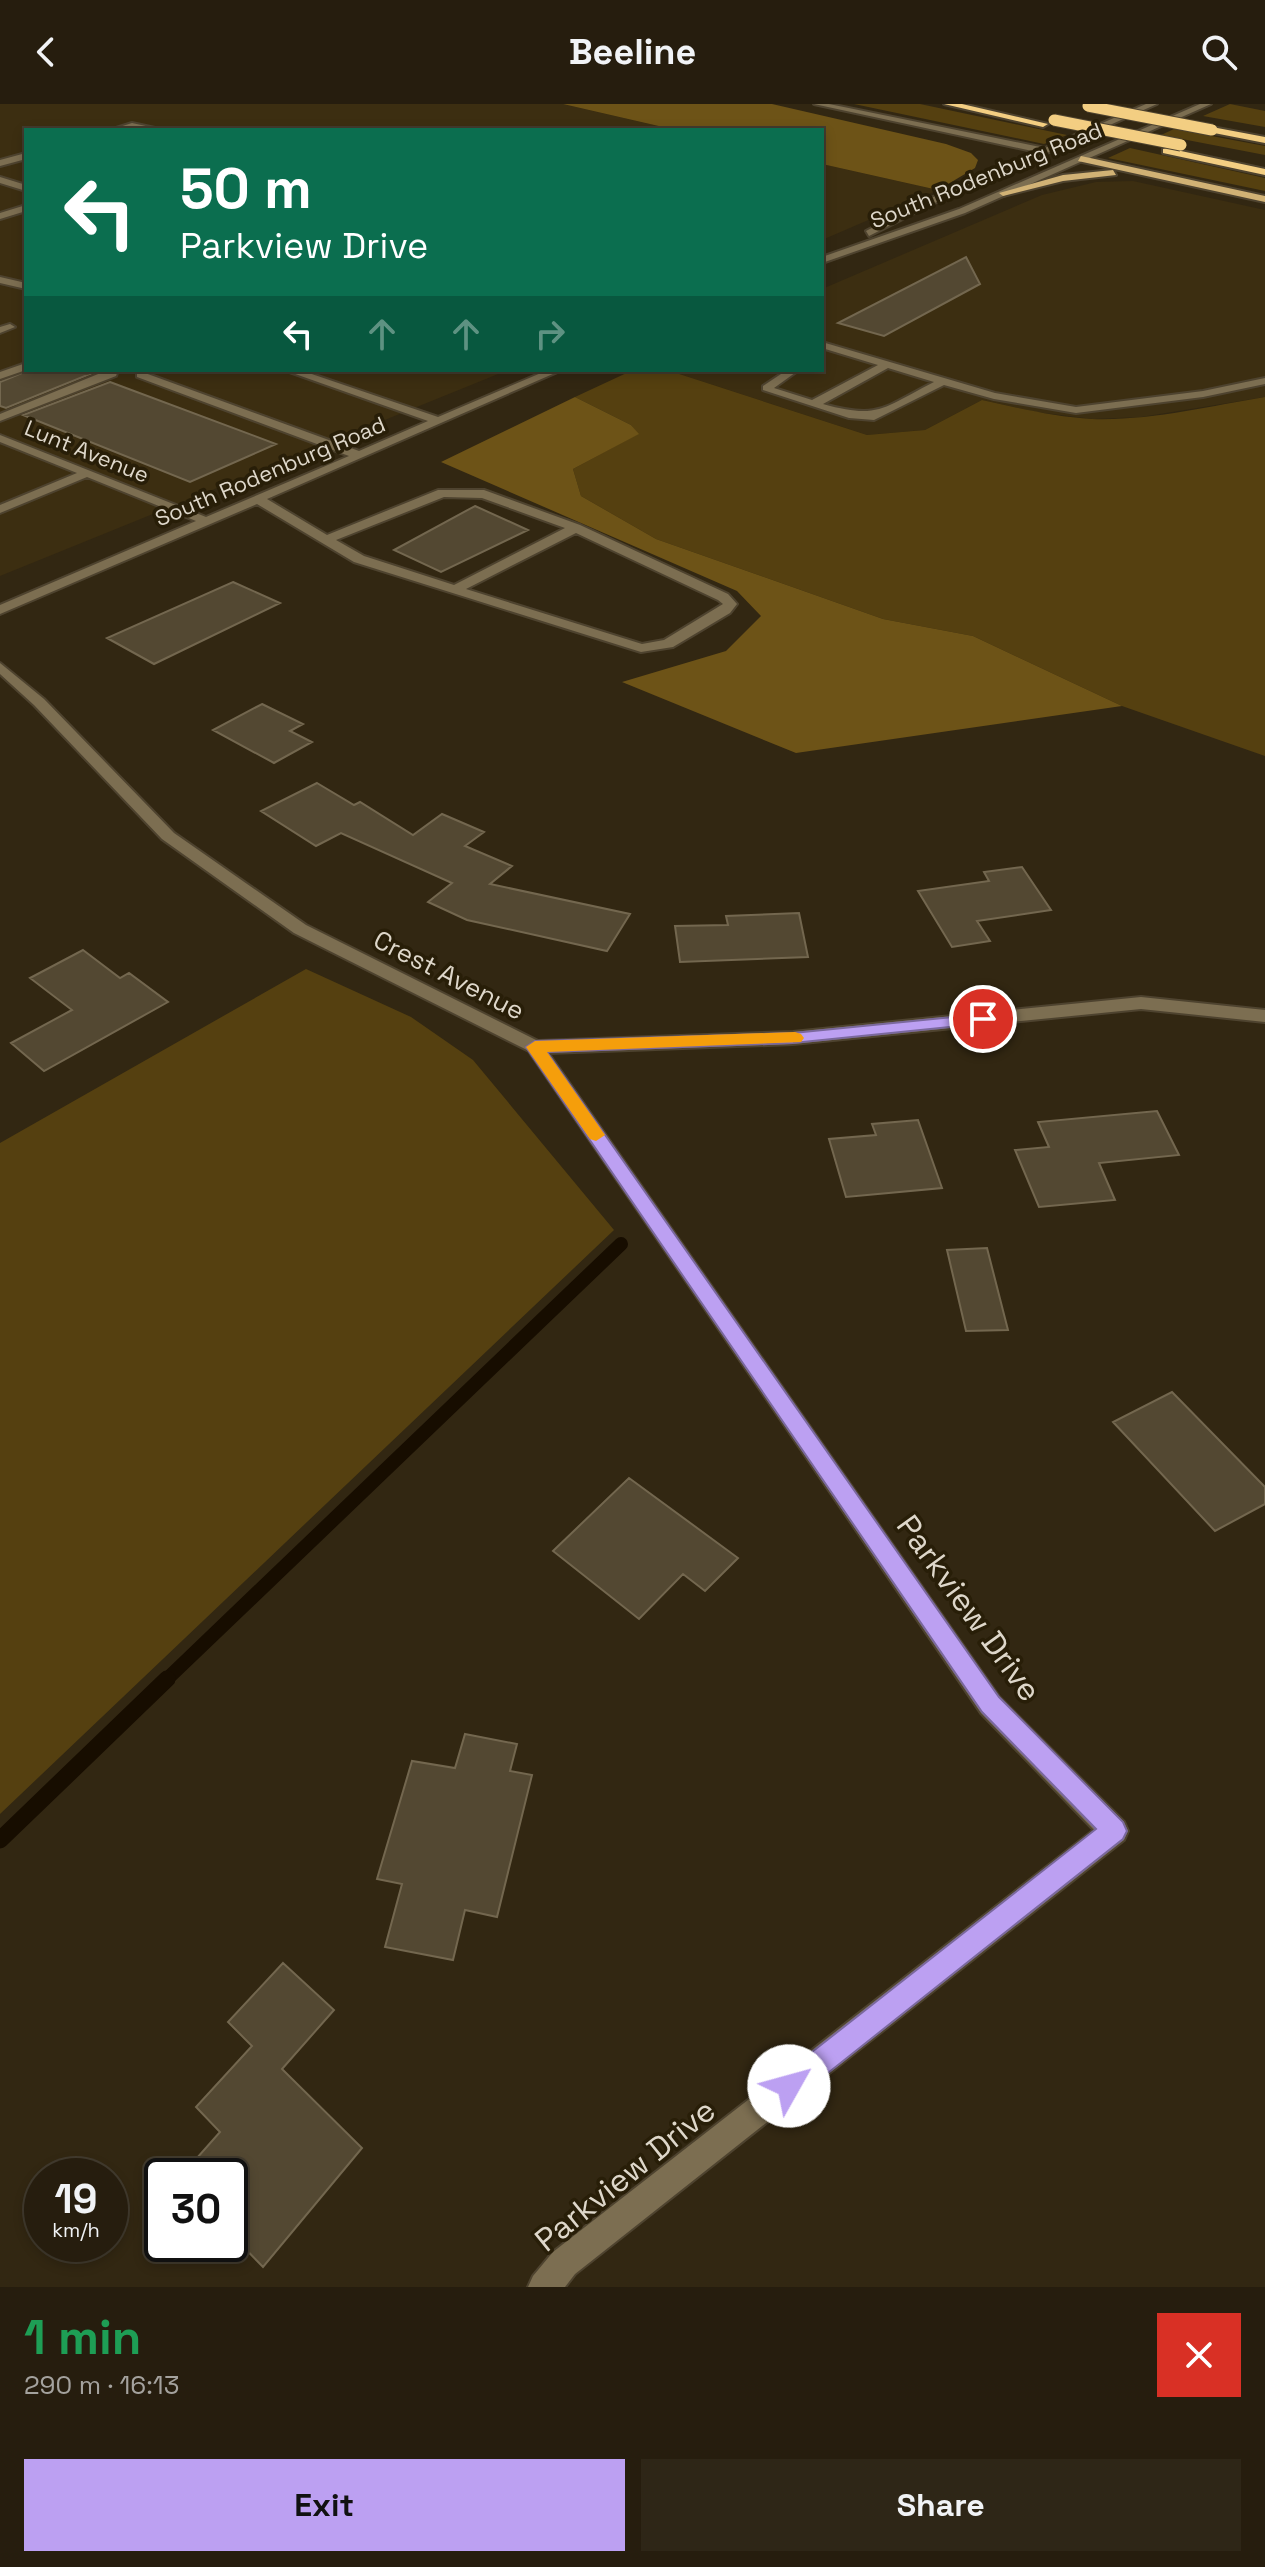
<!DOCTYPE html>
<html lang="en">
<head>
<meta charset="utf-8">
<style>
	:root { --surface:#261d0e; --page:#2e2617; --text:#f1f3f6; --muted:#a4a29e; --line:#423b2e; --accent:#bca0f2 }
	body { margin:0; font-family:"Space Grotesk",sans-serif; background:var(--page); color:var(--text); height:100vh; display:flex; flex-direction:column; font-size:30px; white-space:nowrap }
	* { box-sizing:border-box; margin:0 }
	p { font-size:26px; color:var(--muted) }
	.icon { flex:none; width:44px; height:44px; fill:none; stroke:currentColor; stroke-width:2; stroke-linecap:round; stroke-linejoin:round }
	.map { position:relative; height:2183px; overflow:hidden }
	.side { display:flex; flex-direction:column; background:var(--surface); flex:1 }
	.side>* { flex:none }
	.top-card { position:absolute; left:24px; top:24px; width:800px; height:244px; border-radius:0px; box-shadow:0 4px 12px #0003,0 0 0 2px var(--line); background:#0b6e4f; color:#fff; overflow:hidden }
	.speed { position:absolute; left:24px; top:2054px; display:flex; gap:16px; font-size:40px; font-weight:700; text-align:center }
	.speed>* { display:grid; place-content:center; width:104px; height:104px; border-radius:50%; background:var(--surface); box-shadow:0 4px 12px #0003,0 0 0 2px var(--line); line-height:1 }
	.speed small { font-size:20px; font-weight:400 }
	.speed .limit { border:4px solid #111; border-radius:12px; background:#fff; color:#111 }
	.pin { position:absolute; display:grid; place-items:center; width:68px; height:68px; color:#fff; margin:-34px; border:4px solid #fff; border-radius:50%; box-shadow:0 2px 8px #0007 }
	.me { position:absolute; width:88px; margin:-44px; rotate:52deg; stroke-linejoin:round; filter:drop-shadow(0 0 6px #0008) }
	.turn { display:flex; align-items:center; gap:28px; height:168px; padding:0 24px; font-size:36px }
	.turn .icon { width:104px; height:104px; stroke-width:2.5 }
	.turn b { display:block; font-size:56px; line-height:68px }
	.lanes { display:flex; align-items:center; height:76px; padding:0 24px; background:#0003; justify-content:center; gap:40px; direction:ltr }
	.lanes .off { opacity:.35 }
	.round { display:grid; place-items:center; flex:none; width:84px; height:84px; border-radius:0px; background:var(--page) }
	.head { display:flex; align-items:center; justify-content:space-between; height:136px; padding:0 24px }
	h1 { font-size:48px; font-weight:700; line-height:60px; color:#1e9e55 }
	.button { display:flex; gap:16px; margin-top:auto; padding:16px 24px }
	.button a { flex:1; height:92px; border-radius:0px; background:var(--accent); color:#111; font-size:32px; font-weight:700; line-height:92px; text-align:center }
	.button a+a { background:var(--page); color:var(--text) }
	header { display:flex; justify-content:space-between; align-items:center; height:104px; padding:0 24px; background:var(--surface); font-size:36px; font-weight:700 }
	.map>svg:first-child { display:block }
	.built { fill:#3c2e11 }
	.green { fill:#554010 }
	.forest { fill:#6d5317 }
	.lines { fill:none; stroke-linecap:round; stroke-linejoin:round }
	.stream-far1 { stroke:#170d00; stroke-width:14 }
	.stream { stroke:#170d00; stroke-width:17 }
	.building { fill:#534832; stroke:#73674f; stroke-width:2 }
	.minor-casing { stroke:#4e432f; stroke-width:4 }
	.major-casing { stroke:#4e432f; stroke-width:4 }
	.highway-casing { stroke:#4e432f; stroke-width:4 }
	.minor { fill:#7c6e51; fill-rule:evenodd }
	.major { fill:#d1b275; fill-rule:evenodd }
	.highway { fill:#f3ce82; fill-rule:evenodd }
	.highway-bridge-casing { stroke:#4e432f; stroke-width:13; stroke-linecap:butt }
	.highway-bridge { stroke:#f3ce82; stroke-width:11 }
	.route { fill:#bca0f2; stroke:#7a689d; stroke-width:2 }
	.slow { fill:#f59e0b }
	.labels { text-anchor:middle; stroke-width:7; stroke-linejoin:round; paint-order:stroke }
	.far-street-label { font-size:22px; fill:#ded7ca; stroke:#281e08 }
	.street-label { font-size:26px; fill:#ded7ca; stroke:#281e08 }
	.near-street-label { font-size:32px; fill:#ded7ca; stroke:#281e08 }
</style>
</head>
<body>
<header><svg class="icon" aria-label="back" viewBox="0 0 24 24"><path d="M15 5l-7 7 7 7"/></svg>Beeline<svg class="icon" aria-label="search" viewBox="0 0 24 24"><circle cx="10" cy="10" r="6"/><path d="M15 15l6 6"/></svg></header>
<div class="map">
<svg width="1265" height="2183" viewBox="0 0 1265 2183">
	<rect width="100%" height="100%" fill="#322712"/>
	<path class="built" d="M0,0H563L676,26H26V266H508L0,472Z
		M822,60L938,86L822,136Z
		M1133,77L1265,106V293L1141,313L1093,315L1036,308L982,296L925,326L867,331L667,266H822V185L1042,91L1096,78Z"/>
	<path class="green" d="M854,0H920L1067,31L1044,40Z
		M1230,0L1265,7V23L1203,12Z
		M1174,25L1265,42V51L1161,31Z
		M1130,44L1265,74V87L1108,54Z
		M633,266H667L867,331L925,326L982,296C1018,304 1055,313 1092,315C1150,317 1209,302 1265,293V652L1122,602L973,532L883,515L656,435L581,392L573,365L638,330L631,321L575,293Z
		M306,865L411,913L473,956L614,1126L0,1710V1039Z"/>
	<path class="forest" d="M563,0H772L946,40L971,49L978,56L975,64L938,86L822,60V26H676Z
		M575,293L631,321L639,330L573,365L581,392L656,435L883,515L973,532L1122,602L796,649L622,578L726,547L761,512L737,487L441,358Z"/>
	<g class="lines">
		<path class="stream-far1" d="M165,1577L621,1140"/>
		<path class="stream" d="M0,1736L167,1575"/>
	</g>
	<path class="building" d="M966,153L980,180L884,232L838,219Z
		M29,266H79L90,270L6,304L0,302V278Z
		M110,278L276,340L190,378L23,311Z
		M475,402L528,426L441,468L394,446Z
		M233,478L280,499L154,560L107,534Z
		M262,600L303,620L290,627L312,638L274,659L213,626Z
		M317,679L354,701L360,698L413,731L442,710L484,728L465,742L512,762L490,780L630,810L607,847L467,816L428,798L452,779L341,729L316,742L261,707Z
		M1022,763L1051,806L977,817L990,837L952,843L918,787L989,777L984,768Z
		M799,809L808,853L680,858L675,822L728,821L726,812Z
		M83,846L120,874L129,869L168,898L44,967L11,939L72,906L30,874Z
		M1157,1007L1179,1051L1099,1059L1115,1096L1039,1103L1015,1046L1049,1043L1038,1018Z
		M918,1016L942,1084L846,1093L829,1035L876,1031L872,1020Z
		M987,1144L1008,1226L966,1227L947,1146Z
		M1172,1288L1265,1383V1400L1215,1427L1113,1318Z
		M629,1374L738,1454L705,1487L683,1470L639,1515L553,1447Z
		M465,1630L517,1640L510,1667L532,1671L497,1813L465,1806L453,1856L385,1843L402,1780L377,1775L412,1657L455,1664Z
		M283,1859L334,1906L282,1965L362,2044L263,2163L230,2129V2072H181L220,2028L196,2003L252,1942L228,1918Z"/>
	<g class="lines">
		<defs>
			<path id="minor" d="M814,0H829L1045,44L1146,0H1157L930,101L869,132L866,127L924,97L1037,48Z
				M1200,0H1211L965,109L822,159V153L959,105Z
				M132,19L155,24L156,26L132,23L110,26Z
				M26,49V55L0,62V56Z
				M0,73L26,81V87L0,79Z
				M26,101V107L0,115V109Z
				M0,173L26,179V185L0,179Z
				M10,220L15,223L0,229V223Z
				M822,238L995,289L1076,303L1203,287L1265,274V280L1203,293L1076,309L994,295L944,281L874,316L849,314L763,286V282L787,266H799L774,284L812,296L878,261L822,244ZM888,264L934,278C884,303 880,316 823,300Z
				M26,259V266L0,275V268Z
				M108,266H118L116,272L0,317V310Z
				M284,266H300L438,313L548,266H562L267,395L327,431L438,386H484L580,421L728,490L737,500L730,509L673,543L641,548L354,458L257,400L0,510V501L196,417L87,373L0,409V401L77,369L0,338V331L206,413L349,352L137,273V269H145L359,347L428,317ZM444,393L482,394L565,424L454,481L364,452L336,436ZM576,429L718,496L723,500L664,536L642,540L466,485Z
				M0,559L44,595L174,729L306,821L538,937L793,928L1141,893L1265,906V918L1141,905L793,940L548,949L999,1593L1124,1718L1128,1727L1124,1736L575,2170L565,2183H528L533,2172L553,2148L1094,1726L981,1609L529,947L294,829L162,735L34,601L0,570Z"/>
			<path id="major" d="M1081,52L1265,92V98L1078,57Z
				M1113,66L1116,71L1063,77L1003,92L999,89L1063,71Z"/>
			<path id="highway" d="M944,0H962L1048,20L1043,23Z
				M1212,23L1265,33V39L1209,28Z
				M1167,44L1265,65V71L1163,49V45Z"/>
		</defs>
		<use href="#minor" class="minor-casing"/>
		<use href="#major" class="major-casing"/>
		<use href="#highway" class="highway-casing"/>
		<use href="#minor" class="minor"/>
		<use href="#major" class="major"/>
		<use href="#highway" class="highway"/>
		<defs>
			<path id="highway-bridge" d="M1088,2L1212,26
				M1054,16L1181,41"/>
		</defs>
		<use href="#highway-bridge" class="highway-bridge-casing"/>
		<use href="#highway-bridge" class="highway-bridge"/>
	</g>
	<path class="route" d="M983,910L989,911L991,915L989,919L793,939L547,948L999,1593L1123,1718L1127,1727L1123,1735L799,1992L789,1996L780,1992L776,1982L780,1973L1096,1725L982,1608L526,943L535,937L793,929Z"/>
	<path class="slow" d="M795,928L801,930L804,934L801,938L547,948L605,1031L596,1037L590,1035L526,943L535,937Z"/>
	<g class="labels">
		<g class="far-street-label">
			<text transform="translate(986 71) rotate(-22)" y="8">South Rodenburg Road</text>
			<text transform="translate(87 347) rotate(22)" y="8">Lunt Avenue</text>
			<text transform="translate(270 367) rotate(-23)" y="8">South Rodenburg Road</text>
		</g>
		<g class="street-label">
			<text transform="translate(449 871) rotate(27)" y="9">Crest Avenue</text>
		</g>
		<g class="near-street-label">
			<text transform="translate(969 1504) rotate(54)" y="11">Parkview Drive</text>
			<text transform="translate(625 2071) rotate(-39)" y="11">Parkview Drive</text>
		</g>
	</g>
</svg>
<div class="speed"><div>19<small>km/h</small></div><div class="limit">30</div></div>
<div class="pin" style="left:983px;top:915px;background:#d93025"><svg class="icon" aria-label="arrive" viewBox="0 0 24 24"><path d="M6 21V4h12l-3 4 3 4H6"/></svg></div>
<svg class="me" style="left:789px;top:1982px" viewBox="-20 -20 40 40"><circle r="19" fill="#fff"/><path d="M0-13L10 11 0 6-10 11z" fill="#bca0f2"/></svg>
<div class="top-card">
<div class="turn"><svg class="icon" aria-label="left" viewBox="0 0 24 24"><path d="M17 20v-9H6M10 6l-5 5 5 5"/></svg><div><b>50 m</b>Parkview Drive</div></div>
<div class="lanes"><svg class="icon" aria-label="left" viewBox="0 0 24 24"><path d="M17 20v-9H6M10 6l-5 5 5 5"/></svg><svg class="icon off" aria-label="ahead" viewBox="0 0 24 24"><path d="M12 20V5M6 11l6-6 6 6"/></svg><svg class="icon off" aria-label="ahead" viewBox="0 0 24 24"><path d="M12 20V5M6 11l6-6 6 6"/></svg><svg class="icon off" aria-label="right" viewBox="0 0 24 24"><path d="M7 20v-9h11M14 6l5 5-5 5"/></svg></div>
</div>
</div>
<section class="side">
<div class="head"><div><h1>1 min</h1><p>290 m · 16:13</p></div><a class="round" style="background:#d93025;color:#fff"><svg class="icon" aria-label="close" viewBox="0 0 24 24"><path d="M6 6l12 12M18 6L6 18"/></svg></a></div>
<div class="button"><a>Exit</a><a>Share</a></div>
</section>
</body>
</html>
